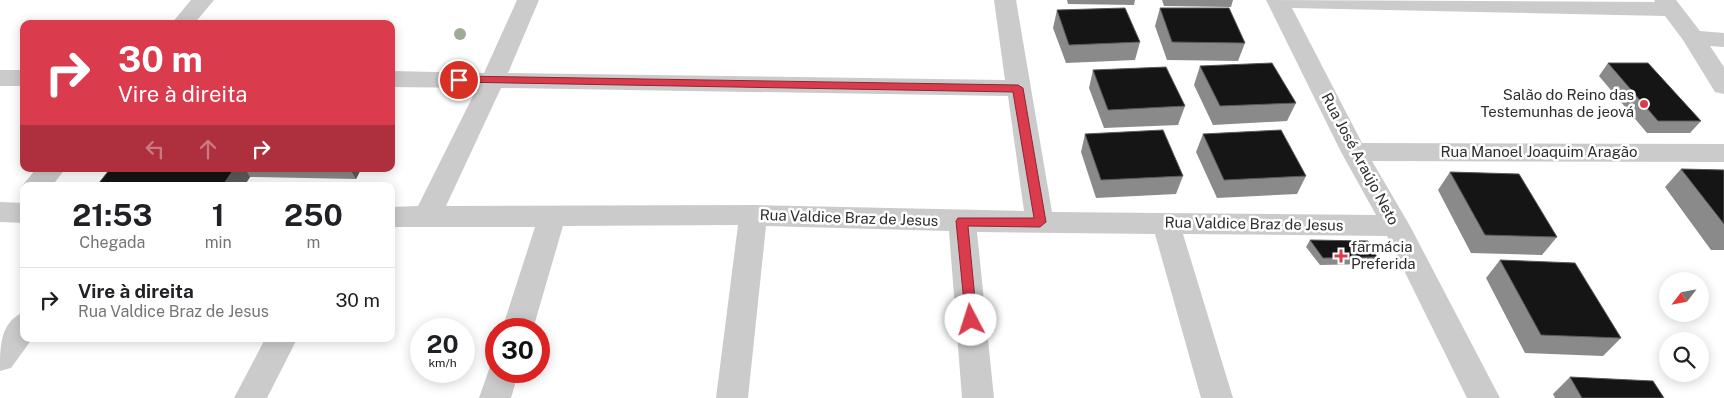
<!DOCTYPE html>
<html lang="pt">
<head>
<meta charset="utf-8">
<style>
	:root { --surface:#fff; --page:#f2f2f2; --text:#202124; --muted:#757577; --line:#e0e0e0 }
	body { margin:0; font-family:"Public Sans",sans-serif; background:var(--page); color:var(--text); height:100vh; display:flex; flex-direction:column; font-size:19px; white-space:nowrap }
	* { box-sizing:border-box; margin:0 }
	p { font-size:16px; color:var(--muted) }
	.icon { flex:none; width:28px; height:28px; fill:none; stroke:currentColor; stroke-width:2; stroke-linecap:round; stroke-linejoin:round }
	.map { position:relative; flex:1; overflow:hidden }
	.panel { position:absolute; left:20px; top:182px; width:375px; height:160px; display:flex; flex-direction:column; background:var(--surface); border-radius:10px; box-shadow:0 2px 12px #0003 }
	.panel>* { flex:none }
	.hud { position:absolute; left:20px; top:20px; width:375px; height:152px; border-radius:10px; box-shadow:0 2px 12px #0003; background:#da3b4d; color:#fff; overflow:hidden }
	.needle { width:32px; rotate:238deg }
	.tools { position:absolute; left:1659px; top:272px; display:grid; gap:10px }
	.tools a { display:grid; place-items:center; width:50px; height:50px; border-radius:50%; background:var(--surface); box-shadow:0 2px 12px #0003; font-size:25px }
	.speed { position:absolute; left:410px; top:318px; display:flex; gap:10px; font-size:25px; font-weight:700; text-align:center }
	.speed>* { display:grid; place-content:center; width:65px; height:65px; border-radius:50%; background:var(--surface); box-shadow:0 2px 12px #0003; line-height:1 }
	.speed small { font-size:12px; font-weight:400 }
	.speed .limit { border:8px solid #d22; background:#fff; color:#111 }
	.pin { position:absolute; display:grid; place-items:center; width:42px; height:42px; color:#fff; margin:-21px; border:2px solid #fff; border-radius:50%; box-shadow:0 1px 5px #0007 }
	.me { position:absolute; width:55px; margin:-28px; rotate:355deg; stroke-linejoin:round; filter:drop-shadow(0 0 4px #0008) }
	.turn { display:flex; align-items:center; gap:18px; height:105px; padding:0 15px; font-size:22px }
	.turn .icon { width:65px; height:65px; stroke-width:2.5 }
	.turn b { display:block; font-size:35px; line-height:42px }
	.lanes { display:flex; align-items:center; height:48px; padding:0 15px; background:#0003; justify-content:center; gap:25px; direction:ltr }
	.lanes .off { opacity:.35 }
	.eta { display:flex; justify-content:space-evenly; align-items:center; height:85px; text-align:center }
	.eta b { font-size:30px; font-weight:700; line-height:35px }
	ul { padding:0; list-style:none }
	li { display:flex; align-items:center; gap:15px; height:65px; padding:0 15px; border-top:1px solid var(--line) }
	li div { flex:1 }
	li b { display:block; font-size:19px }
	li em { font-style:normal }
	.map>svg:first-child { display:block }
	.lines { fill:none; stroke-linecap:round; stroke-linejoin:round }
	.minor { fill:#cbcbcb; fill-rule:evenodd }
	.tree { fill:#a0ab95 }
	.wall { fill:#8a8a8a }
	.shaded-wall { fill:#5b5b5b }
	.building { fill:#151515; stroke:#5b5b5b }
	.route { fill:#da3b4d; stroke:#8e2632 }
	.poi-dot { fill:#da3b4d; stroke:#fff; stroke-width:2 }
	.labels { text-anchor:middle; stroke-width:5; stroke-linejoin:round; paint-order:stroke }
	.poi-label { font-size:15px; fill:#2e2e2e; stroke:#fff; text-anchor:end }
	.street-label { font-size:15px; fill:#2e2e2e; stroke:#fff }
</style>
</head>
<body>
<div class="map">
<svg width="1724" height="398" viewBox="0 0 1724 398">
	<rect width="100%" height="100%" fill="#fff"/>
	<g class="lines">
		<path class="minor" d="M191,0H214L194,24H171Z
			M517,0H539L508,73L1005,80L994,0H1016L1052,212L1376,215L1341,152L1266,0L1655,2L1654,0H1676L1700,31L1724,33V47L1710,46L1724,67V94L1715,92L1683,40L1665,16L1292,8L1362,143L1724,144V162L1372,161L1410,226L1500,398H1467L1387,236L1183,234L1233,398H1201L1155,234L977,232L994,398H962L949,231L766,226L748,398H716L738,225L563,226L533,329H502L535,227H391V207L418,206L477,88L391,87V71L484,73ZM501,88L1008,96L1024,211L753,205L446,206Z
			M0,70H24V86H0Z
			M36,169H65L52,186H24V188L22,186Z
			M0,202L24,203V223L0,222Z
			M24,312V339H32L11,368L0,371C0,346 0,322 24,312Z
			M265,339H297L267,398H234Z
			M496,360V371H519L511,398H479L492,361Z"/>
	</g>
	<circle class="tree" cx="460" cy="34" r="6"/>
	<path class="wall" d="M1067,0H1135L1134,5L1068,4Z
		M1162,0H1233L1231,7L1164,6Z
		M1160,8L1245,43L1238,61L1167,60L1155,26Z
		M1057,10L1140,42L1135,60L1066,63L1053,28Z
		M1608,63L1701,121L1690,133H1647L1599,76Z
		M1200,66L1296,103L1287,121L1213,125L1194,85Z
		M1093,70L1185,106L1178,125L1104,128L1089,88Z
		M1085,134L1183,176L1176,194L1096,198L1081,152Z
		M1203,134L1306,176L1297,194L1217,198L1196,152Z
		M110,169H361L356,179L250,177L244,186H102L99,183Z
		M1681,169L1724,170V250H1711L1665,187Z
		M1450,172L1557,237L1542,255L1471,253L1438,190Z
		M1310,240L1377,257L1373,264L1320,265L1306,247Z
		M1500,260L1621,338L1603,356L1525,353L1486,278Z
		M1570,377L1664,398H1555L1553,394Z"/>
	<path class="shaded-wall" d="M234,169H245L250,177L244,186H223V185Z
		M350,169H361L356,179Z"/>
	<path class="building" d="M1125,8L1140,42L1069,45L1057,10Z
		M1160,8H1229L1245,43L1172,42Z
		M1272,63L1296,103L1220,106L1200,66Z
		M1608,63H1648L1701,121H1658Z
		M1166,67L1185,106L1108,110L1093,70Z
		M1163,130L1183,176L1101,180L1085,134Z
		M1281,130L1306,176L1224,180L1203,134Z
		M110,169H234L223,185L99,183Z
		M1681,169L1724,170V224Z
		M1450,172L1519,174L1557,237L1485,235Z
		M1310,240L1368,241L1377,257L1323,258Z
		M1500,260L1575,263L1621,338L1541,335Z
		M1570,377L1653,381L1664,398H1582Z"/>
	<path class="route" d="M459,76L1018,85L1023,88L1046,222L1040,227L968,226L977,320L975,323L971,325L966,323L956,221L958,218H1034L1013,92L456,82V77Z"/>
	<g class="poi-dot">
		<circle cx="1644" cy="104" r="5"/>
		<path d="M1338.5 248.5h5v5h5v5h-5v5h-5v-5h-5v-5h5z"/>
	</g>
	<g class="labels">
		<g class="poi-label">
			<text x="1634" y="100">Salão do Reino das<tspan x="1634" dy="17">Testemunhas de jeová</tspan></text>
			<text x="1351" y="252" text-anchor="start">farmácia<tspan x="1351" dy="17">Preferida</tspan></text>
		</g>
		<g class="street-label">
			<text x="1539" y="157">Rua Manoel Joaquim Aragão</text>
			<text transform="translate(1360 159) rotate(62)" y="5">Rua José Araújo Neto</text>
			<text transform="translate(849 218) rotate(2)" y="5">Rua Valdice Braz de Jesus</text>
			<text transform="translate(1254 224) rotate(1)" y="5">Rua Valdice Braz de Jesus</text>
		</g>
	</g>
</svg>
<div class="tools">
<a><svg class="needle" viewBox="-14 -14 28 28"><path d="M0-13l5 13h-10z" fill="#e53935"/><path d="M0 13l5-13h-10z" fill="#757577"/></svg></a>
<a><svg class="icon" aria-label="search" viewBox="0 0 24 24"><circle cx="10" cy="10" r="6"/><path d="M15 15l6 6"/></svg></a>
</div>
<div class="speed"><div>20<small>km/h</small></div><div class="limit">30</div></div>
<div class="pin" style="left:459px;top:80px;background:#d93025"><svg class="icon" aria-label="arrive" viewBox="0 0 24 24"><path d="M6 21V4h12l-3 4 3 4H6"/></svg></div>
<svg class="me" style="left:971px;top:320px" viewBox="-20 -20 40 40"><circle r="19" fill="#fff"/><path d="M0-13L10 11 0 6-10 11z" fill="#da3b4d"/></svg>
<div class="hud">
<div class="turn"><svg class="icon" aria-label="right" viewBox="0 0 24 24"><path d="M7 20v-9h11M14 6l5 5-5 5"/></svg><div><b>30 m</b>Vire à direita</div></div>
<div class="lanes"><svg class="icon off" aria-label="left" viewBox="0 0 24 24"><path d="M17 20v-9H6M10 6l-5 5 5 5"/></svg><svg class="icon off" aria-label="ahead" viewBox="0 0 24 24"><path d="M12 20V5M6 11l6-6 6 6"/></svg><svg class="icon" aria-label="right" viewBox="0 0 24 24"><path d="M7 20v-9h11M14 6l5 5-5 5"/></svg></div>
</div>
<section class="panel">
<div class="eta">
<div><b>21:53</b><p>Chegada</p></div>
<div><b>1</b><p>min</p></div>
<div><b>250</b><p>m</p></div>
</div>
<ul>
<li><svg class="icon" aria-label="right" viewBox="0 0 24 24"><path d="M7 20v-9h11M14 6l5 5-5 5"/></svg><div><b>Vire à direita</b><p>Rua Valdice Braz de Jesus</p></div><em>30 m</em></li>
</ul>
</section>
</div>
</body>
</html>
